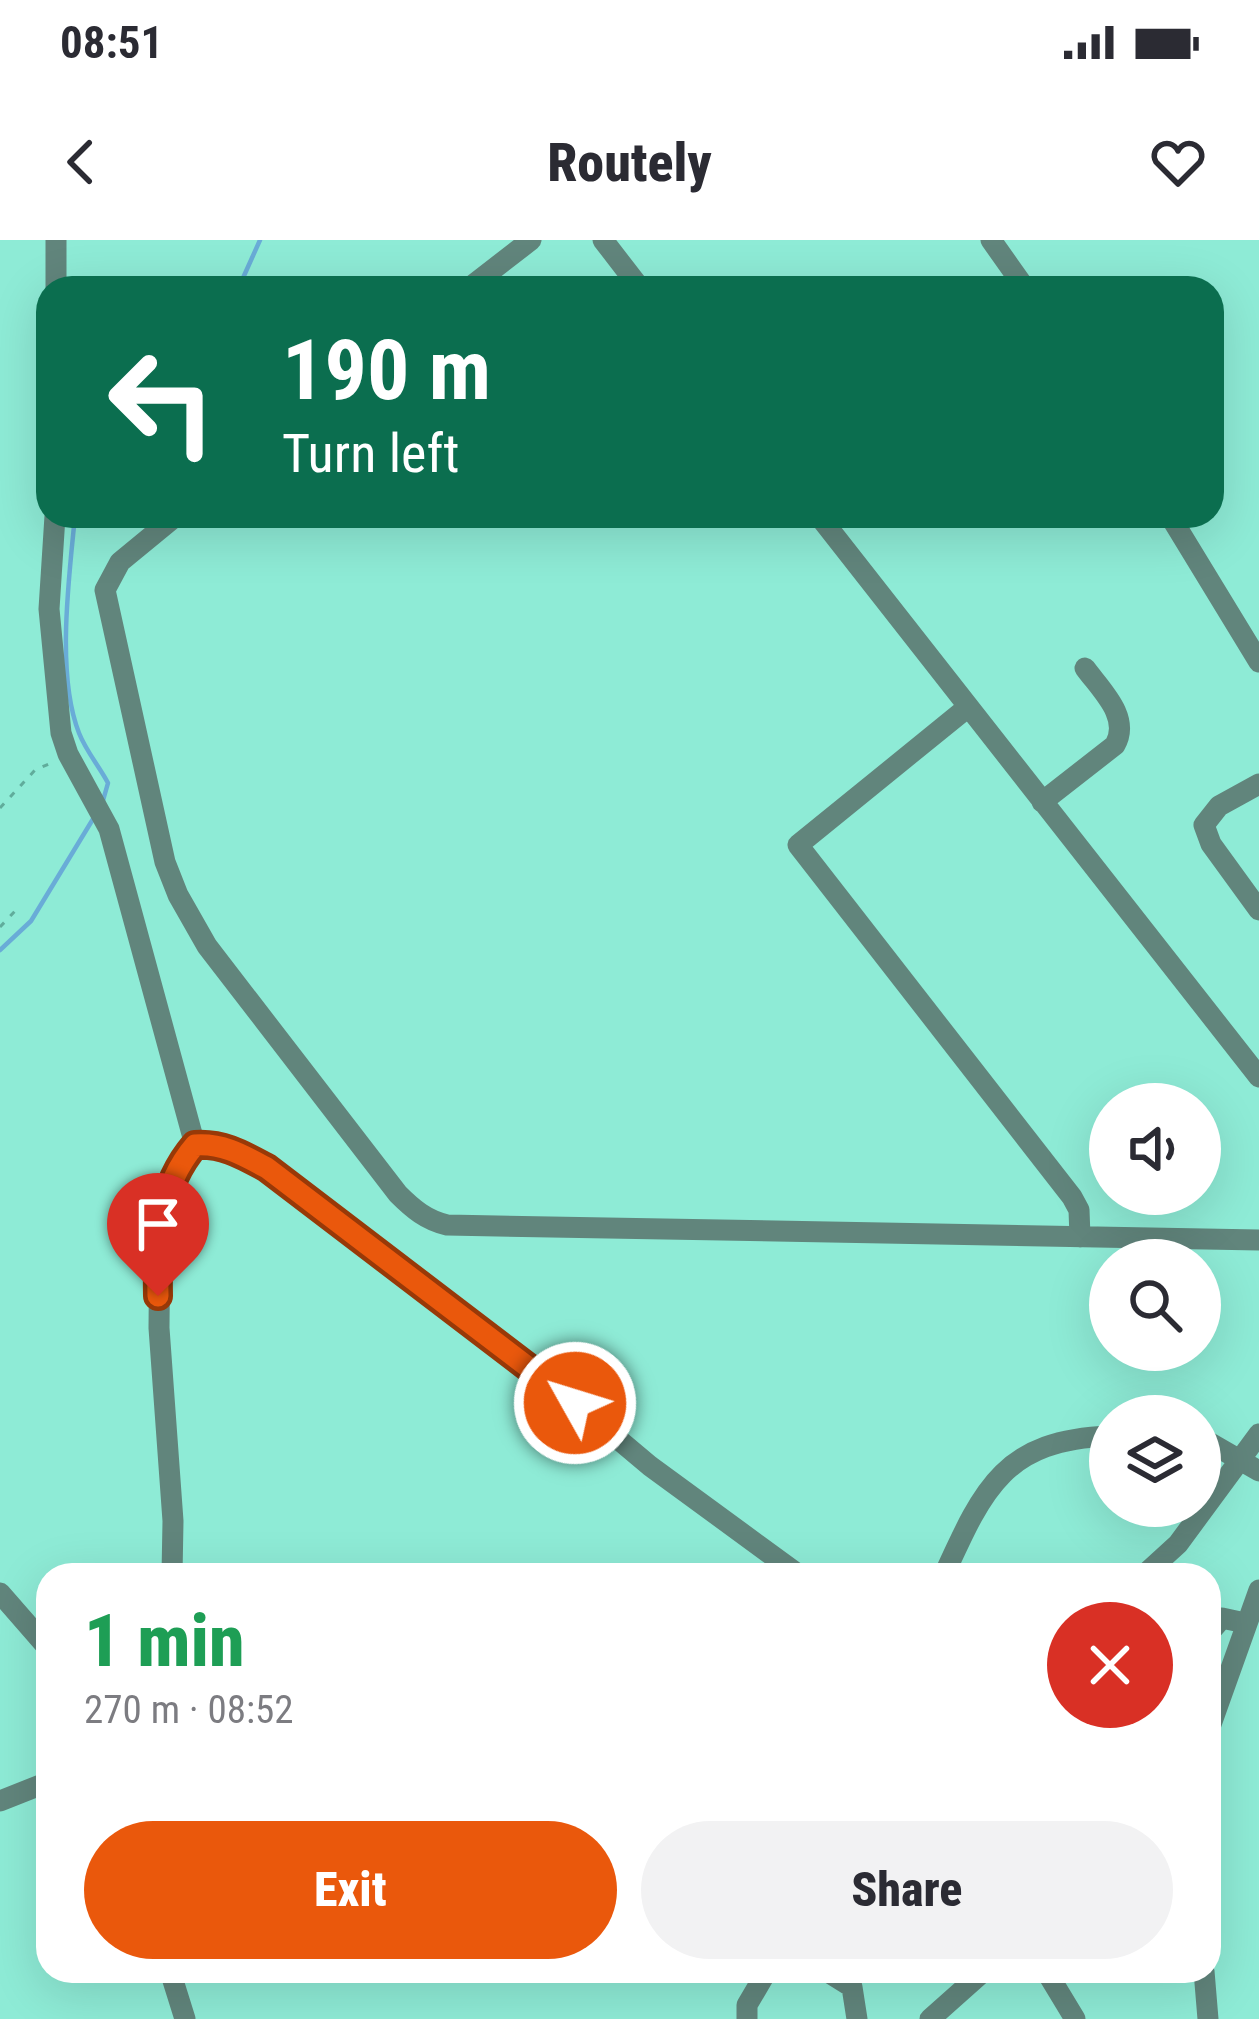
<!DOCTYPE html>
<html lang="en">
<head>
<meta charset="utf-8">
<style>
	:root { --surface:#fff; --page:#f2f2f3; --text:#2b2b33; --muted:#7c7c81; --accent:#ea580c }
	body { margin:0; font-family:"Roboto Condensed",sans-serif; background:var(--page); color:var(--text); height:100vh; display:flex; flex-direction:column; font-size:45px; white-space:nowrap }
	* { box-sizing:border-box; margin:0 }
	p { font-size:39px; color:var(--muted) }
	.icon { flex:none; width:66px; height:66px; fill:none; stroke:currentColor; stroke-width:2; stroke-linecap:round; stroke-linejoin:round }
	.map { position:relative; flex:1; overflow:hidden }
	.sheet { position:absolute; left:36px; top:1323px; width:1185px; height:420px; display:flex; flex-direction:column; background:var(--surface); border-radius:36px; box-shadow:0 12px 48px #0002 }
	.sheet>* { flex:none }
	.hud { position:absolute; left:36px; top:36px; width:1188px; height:252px; border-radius:36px; box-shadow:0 12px 48px #0002; background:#0b6e4f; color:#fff; overflow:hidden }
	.controls { position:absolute; left:1089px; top:843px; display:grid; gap:24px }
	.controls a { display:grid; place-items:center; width:132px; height:132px; border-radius:50%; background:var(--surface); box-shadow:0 12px 48px #0002; font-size:60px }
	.pin { position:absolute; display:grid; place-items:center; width:102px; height:102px; color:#fff; margin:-123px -51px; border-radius:50% 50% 50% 0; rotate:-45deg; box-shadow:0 0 12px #0007 }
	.pin .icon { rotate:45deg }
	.me { position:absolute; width:132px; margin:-66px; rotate:309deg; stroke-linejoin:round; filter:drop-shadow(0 0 9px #0008) }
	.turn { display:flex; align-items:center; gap:42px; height:252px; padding:0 48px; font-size:54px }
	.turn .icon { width:156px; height:156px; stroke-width:2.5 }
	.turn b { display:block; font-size:84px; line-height:102px }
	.round { display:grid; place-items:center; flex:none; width:126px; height:126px; border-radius:63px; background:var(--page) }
	.headline { display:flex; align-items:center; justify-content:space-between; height:204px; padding:0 48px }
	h1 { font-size:72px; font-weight:800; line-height:90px; color:#1e9e55 }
	.button { display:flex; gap:24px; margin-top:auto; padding:24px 48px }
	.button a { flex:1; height:138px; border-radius:72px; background:var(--accent); color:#fff; font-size:48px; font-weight:800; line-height:138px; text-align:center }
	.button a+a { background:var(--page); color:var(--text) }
	.status { display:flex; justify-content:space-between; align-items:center; height:84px; padding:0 60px; background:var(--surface); direction:ltr }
	.status svg { height:33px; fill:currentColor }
	header { display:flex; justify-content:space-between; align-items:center; height:156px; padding:0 48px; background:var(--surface); font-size:54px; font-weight:800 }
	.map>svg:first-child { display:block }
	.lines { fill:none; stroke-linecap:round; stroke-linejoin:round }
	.stream { stroke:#69acd7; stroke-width:4.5 }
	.path { stroke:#60ac9b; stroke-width:3; stroke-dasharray:6 9; stroke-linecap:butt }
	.minor { stroke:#61857c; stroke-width:21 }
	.route-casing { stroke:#983908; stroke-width:30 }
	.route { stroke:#ea580c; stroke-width:21 }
</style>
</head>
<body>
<div class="status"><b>08:51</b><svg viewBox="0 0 49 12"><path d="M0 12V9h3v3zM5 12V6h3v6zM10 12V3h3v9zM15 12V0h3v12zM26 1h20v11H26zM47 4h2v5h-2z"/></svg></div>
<header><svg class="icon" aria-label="back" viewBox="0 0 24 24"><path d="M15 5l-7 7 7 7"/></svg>Routely<svg class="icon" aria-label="heart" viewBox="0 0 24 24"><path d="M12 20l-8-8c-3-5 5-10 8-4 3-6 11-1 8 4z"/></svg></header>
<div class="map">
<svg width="1259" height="1779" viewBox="0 0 1259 1779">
	<rect width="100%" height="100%" fill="#8eebd6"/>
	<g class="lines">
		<path class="stream" d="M233,48L243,38L260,0
			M75,276C69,338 56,435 79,493C86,511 99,526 108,543L102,564
			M0,710L31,681L93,579"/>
		<path class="path" d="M0,568L35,530L51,523
			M0,687L15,671"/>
		<path class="minor" d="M603,0L640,48
			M991,0L1025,48
			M56,48V0
			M469,48L531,0
			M55,276L49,369L61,493L68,514L109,589L195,905
			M176,276L120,322L105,350L165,622L178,655L207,706L398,954C413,969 426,980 447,985L1259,1000
			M819,276L1259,837
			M1170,276L1259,422
			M968,467L798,605L1072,957L1079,970L1080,997
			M1259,544L1219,566L1204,585L1211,604L1259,670
			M1042,562L1115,505C1131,477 1101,450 1085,428
			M1200,1197L1259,1231
			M172,1335L173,1281L159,1088L160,982L169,948L182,920L195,905C223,903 243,915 267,928L550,1142L650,1226L799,1335
			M944,1335C984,1247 1005,1200 1110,1196
			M1144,1335L1178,1304L1259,1194
			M0,1353L48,1408
			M1209,1393L1222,1378L1245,1383
			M1209,1490L1259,1350
			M0,1561L48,1542
			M170,1731L185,1779
			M1046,1731L1075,1779
			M1204,1731L1208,1779
			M828,1732L852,1747L857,1779
			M747,1779V1765L767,1731
			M930,1779L984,1731"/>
	</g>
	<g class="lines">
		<defs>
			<path id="route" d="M158,1056C157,1002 158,948 195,905C223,903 243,915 267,928L575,1163"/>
		</defs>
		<use href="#route" class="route-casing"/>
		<use href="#route" class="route"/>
	</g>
</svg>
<div class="controls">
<a><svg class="icon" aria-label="sound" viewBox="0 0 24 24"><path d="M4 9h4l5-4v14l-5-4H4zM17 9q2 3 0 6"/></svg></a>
<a><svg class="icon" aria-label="search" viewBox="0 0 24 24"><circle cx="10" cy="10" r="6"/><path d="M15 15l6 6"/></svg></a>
<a><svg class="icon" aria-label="layers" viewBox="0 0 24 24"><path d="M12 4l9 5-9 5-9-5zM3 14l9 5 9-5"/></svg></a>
</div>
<div class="pin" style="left:158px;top:1056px;background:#d93025"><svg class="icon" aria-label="arrive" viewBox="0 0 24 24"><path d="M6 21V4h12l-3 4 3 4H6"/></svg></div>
<svg class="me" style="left:575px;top:1163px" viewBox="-20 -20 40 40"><circle r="17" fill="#ea580c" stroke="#fff" stroke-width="3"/><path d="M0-11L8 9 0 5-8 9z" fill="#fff"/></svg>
<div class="hud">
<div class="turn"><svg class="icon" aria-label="left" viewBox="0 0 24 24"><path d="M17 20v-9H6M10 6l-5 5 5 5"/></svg><div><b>190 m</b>Turn left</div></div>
</div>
<section class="sheet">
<div class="headline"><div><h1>1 min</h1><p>270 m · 08:52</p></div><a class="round" style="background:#d93025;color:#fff"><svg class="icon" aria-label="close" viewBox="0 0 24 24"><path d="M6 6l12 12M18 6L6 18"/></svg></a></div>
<div class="button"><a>Exit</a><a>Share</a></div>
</section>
</div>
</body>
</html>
